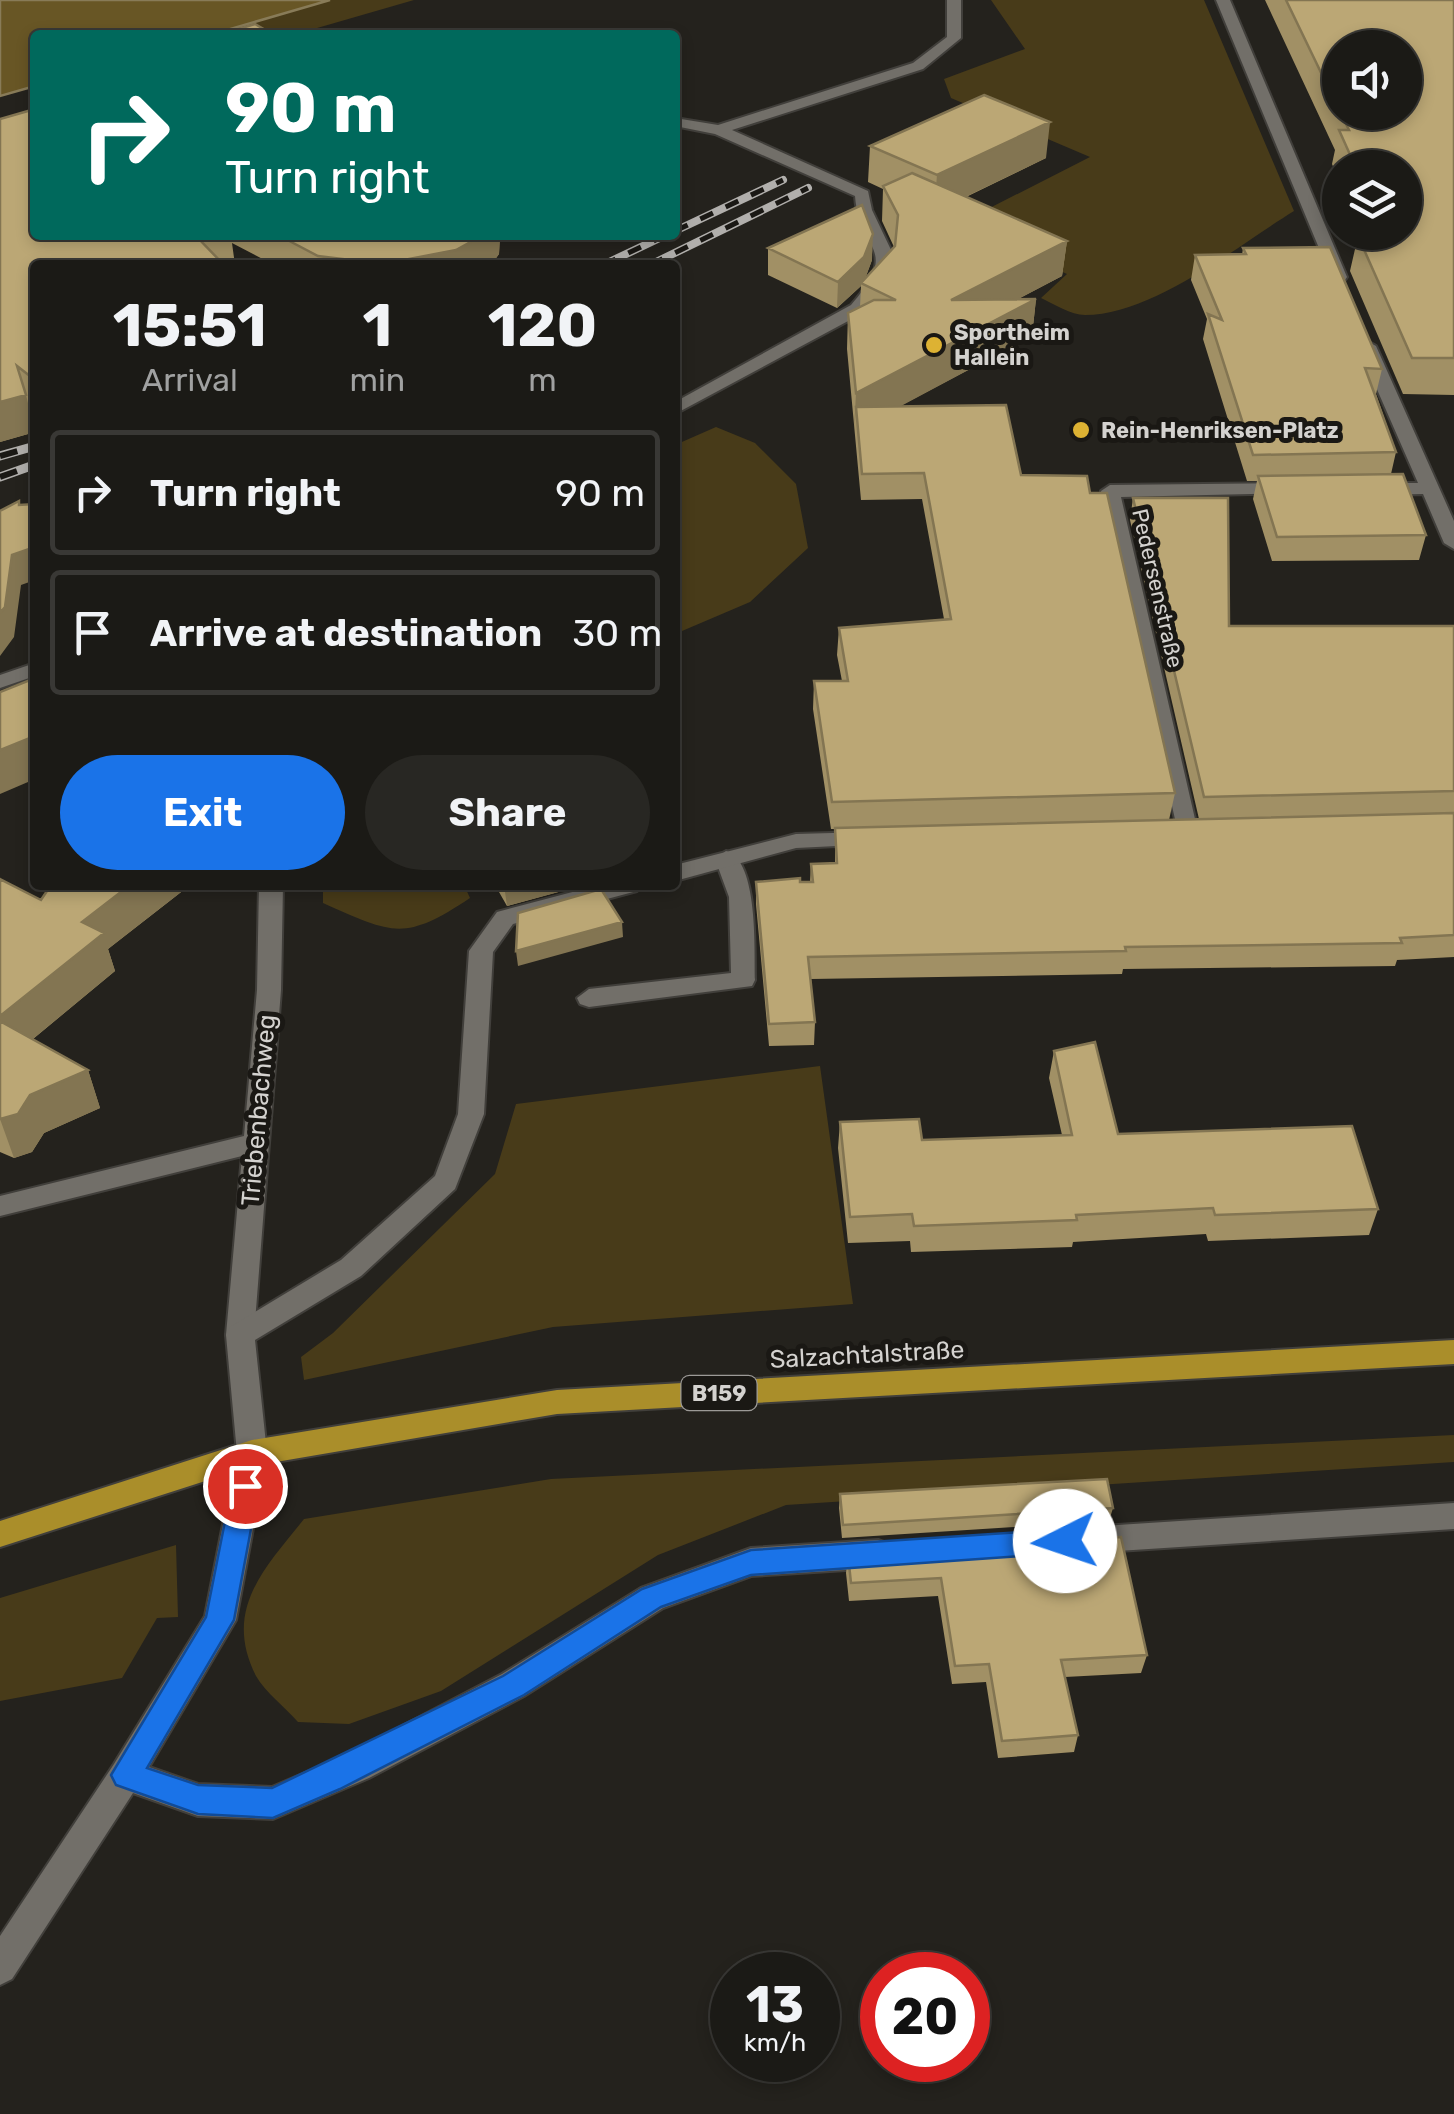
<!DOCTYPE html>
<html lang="en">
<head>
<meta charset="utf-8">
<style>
	:root { --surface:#1b1a16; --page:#282723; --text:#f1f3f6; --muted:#a0a1a1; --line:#393835; --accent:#1a73e8 }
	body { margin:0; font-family:Rubik,sans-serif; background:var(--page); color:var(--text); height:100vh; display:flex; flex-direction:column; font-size:38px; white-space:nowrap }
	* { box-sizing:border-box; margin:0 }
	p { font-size:32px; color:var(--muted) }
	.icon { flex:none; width:55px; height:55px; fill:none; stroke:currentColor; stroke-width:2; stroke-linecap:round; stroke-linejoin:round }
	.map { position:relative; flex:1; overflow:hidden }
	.details { position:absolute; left:30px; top:260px; width:650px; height:630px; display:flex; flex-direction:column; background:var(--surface); border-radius:10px; box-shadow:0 5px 15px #0003,0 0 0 2px var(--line) }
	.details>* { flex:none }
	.top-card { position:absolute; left:30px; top:30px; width:650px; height:210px; border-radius:10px; box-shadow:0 5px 15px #0003,0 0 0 2px var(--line); background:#00695c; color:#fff; overflow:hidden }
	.tools { position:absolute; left:1322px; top:30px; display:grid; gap:20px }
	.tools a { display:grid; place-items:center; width:100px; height:100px; border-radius:50%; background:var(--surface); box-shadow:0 5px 15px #0003,0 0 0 2px var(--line); font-size:50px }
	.speed { position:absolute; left:710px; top:1952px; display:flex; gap:20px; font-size:50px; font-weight:700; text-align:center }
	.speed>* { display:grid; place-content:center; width:130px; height:130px; border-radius:50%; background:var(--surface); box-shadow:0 5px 15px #0003,0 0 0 2px var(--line); line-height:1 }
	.speed small { font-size:25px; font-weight:400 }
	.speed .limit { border:15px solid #d22; background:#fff; color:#111 }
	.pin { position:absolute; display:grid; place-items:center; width:85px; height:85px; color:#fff; margin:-42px; border:5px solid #fff; border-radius:50%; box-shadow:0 2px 10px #0007 }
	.me { position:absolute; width:110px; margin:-55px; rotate:266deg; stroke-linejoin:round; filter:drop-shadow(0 0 8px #0008) }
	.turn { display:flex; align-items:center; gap:35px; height:210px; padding:0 30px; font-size:45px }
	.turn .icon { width:130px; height:130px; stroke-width:2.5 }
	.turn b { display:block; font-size:70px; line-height:85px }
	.eta { display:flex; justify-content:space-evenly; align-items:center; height:170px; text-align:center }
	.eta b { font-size:60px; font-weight:700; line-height:70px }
	.primary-button { display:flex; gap:20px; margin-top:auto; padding:20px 30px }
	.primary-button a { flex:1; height:115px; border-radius:60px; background:var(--accent); color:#fff; font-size:40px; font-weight:700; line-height:115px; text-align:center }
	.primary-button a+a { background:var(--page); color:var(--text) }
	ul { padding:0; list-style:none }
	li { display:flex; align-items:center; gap:30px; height:125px; margin:0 20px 15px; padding:0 10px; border:5px solid var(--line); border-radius:10px }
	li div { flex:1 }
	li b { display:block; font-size:38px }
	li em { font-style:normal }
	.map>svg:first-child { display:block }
	.green { fill:#483b19 }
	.water { fill:#685625; stroke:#887b58; stroke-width:2.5 }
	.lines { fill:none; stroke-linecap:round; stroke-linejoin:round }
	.service-casing { stroke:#413f3b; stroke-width:4 }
	.minor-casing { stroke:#413f3b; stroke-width:4 }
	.primary-casing { stroke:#413f3b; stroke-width:4 }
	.service { fill:#726f69; fill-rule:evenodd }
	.minor { fill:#726f69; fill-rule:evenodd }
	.primary { fill:#aa8e2a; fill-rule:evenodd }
	.rail-far1-casing { stroke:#b1afac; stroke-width:8 }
	.rail-casing { stroke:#b1afac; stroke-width:9 }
	.rail-far1 { stroke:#1a1814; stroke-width:5; stroke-dasharray:14; stroke-linecap:butt }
	.rail { stroke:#1a1814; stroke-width:6; stroke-dasharray:18; stroke-linecap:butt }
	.wall { fill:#a19065 }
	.shaded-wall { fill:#837552 }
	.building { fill:#bba775; stroke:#837552; stroke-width:2.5 }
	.route { fill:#1a73e8; stroke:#114b97; stroke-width:2.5 }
	.poi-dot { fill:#ddb233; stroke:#1a1814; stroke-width:4 }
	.labels { text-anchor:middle; stroke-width:10; stroke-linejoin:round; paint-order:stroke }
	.far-poi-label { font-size:22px; font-weight:bold; fill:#d4d2cf; stroke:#1a1814; text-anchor:start }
	.far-street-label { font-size:22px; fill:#d4d2cf; stroke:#1a1814 }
	.shield { fill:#1a1814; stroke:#9c9a97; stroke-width:2.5 }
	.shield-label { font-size:22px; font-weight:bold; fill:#d4d2cf }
	.street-label { font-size:25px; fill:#d4d2cf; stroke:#1a1814 }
</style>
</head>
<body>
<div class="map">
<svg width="1454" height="2114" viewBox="0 0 1454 2114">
	<rect width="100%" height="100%" fill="#24221d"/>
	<path class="green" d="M330,0H414L293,35H210Z
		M991,0H1204L1294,211C1237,246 1153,315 1085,315C1071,315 1054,304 1041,298L1067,274L1027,256L972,217L1090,157L951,98L944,79L1025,49Z
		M716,427L755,443L796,484L808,548L750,602L675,634V445Z
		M323,885H464L470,898C404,942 393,934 323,903Z
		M820,1066L853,1304L553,1327L304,1380L301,1357L333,1333L495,1174L516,1104Z
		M1454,1435V1462L786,1505L658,1555L441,1691L349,1724L298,1722C286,1708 265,1692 256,1676C222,1609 266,1567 304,1519L551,1479Z
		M176,1545L178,1617L157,1618L122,1678L0,1701V1598Z"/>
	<path class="water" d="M0,0H330L210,35H35V86L0,96Z"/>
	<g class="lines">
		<defs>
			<path id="service" d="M947,0H961V38L923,69L732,130L868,191L872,210L892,252L889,281L863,313L675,414V402L851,305C902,247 859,252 855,196L715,134L675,126V118L718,125L913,63L947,37Z
				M35,663V676L0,688V675Z
				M726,851C759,860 754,952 755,980L752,986L589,1007L580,1004L577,998L589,989L731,973L729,897L715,859Z
				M259,885H283L281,990L254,1335L250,1343L240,1347L230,1343L226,1335L242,1156L0,1216V1196L244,1136L257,990Z
				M252,1440L262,1444L267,1453L236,1620L149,1767L198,1784L272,1787L345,1756L502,1674L641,1588L751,1548L878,1540L889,1544L893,1554L889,1564L878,1568L751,1576L663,1608L524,1696L369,1778L273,1819L198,1816L133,1793L12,1979L0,1985V1936L114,1764L205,1616L237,1453L242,1444Z
				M1454,1503V1529L1087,1553L1076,1550L1072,1540L1076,1530L1087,1527Z"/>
			<path id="minor" d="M1216,0H1230L1347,277L1345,280L1331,277Z
				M1367,341L1376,346L1454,521V549L1444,543L1423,494L1374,495L1365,489L1374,483H1418L1358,346Z
				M1289,483L1298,489L1296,493L1121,497L1198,832L1187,839L1179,837L1101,491L1110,485Z
				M869,832L880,839L877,844L796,848L675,881V865L796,834Z
				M599,885H641L637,891L513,924L493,952L484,1114L455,1189L361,1276L255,1340L267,1453L262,1462L252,1466L242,1462L237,1453L226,1335L230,1327L341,1260L435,1176L458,1114L469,951L497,912Z"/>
			<path id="primary" d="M1454,1340V1364L557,1414L252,1466L0,1547V1521L252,1440L557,1390Z"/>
		</defs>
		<use href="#service" class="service-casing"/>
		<use href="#minor" class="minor-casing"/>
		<use href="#primary" class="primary-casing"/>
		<use href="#service" class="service"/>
		<use href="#minor" class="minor"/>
		<use href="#primary" class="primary"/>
		<defs>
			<path id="rail-far1" d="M675,231L783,180
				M603,265L666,235
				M650,265L808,188"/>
			<path id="rail" d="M0,456L35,446
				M0,477L31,466"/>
		</defs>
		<use href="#rail-far1" class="rail-far1-casing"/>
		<use href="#rail" class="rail-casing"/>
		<use href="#rail-far1" class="rail-far1"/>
		<use href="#rail" class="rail"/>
	</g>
	<path class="wall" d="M1265,0H1454V395L1403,394L1350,271L1358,236H1363L1362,232H1405V168H1340V183L1332,164L1335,150Z
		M0,119L35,235H500L499,254L491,265H274L232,243L235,265H35V409L28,404L35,432L0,442Z
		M870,146L1046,158L966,197L1067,241L1062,276L1018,299H1036L1032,336L900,406L1021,475L1090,493L1175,793L1169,820L1199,819L1130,520L1133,498L1229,626H1454V957L1397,960L1395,966L1123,969L1122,974L811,979L815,1022L814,1045L769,1046L756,904V882H810L811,864L835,863V829H831L813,709L814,681H842L837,655L839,628L944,619L922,499L861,500L847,349L848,313L860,307L861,286L837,308L768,275V248L872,260L865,279L894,247L882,221L883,189L868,182Z
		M1243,248L1382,369L1376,394L1396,452L1391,474L1426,535L1419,560L1272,561L1253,499L1257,481H1247L1203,339L1207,319L1191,280L1195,255H1242Z
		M0,879L41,900L185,889L108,949L115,971L33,1039L88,1070L100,1108L44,1133L32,1152L14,1158L0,1152Z
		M495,885H584L507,906Z
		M1054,1051L1118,1134L1378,1209L1369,1235L1208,1241L1206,1234L1073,1242L1072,1247L911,1252L910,1241L848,1243L838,1148L840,1122L922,1140L1062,1135L1049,1078Z
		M840,1494L1113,1508L1109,1521L842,1538L839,1508Z
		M1121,1537L1147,1655L1141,1673L1065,1677L1078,1735L1074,1752L998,1758L986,1682L952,1684L938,1596L849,1601L846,1573L848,1555Z"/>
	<path class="shaded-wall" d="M1050,122L1046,158L934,212L937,175Z
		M873,234L872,260L863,284L861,283V286L837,308L838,282Z
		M483,235H500L499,254L491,265H383Z
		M1067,241L1062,276L948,336L951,300Z
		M1036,299L1032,336L858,429L856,407L854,431L856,393Z
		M26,395L35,432L0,442V402Z
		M35,547V580L21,585L14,637L0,656V613L12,555Z
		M35,736V779L0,794V750Z
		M130,885H184L185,889L108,949L115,971L11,1057L0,1027V1016L82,922Z
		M504,885H584L507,906Z
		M622,922L623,937L518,966L516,951Z
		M88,1070L100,1108L44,1133L32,1152L14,1158L0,1119L30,1095Z"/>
	<path class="building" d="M1286,0H1454V358H1412L1358,236H1381L1380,232H1405V168H1356L1339,130H1349L1340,112H1405V48H1340V112Z
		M255,24L274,35H218Z
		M984,95L1050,122L937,175L870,146Z
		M35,109V235H195L224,265H35V380L17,366L26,395L0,402V119Z
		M912,173L1067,241L951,300L1036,299L856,393L848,313L874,300H896L861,283L895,246L898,215L883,186Z
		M862,205L873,234L864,257L838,282L768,248Z
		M278,235H483L456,250L383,264L318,256Z
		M1330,247L1382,369L1365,368L1396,452L1253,455L1208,314L1222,320L1195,255L1246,254L1243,248Z
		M1006,405L1021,475L1087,476L1090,493H1107L1175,793L832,802L814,681H848L839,628L951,619L924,473L862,474L856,407Z
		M1403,474L1426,535L1277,537L1258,476Z
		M1133,498H1228L1229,626H1454V791L1204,797Z
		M19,501V505L35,504V547L12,555L5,607L0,613V511Z
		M35,678V736L0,750V692Z
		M1454,813V935L1400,938L1402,943L1125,947L1126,951L808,957L815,1022L769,1024L756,882L800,878V882H813L811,864L837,863L835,828Z
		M0,879L41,900L51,885H130L82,922L104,933L0,1016Z
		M601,889L622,922L516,951L518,913Z
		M0,1021L88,1070L30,1095L18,1114L0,1119Z
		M1095,1042L1118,1134L1352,1126L1378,1209L1215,1215L1213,1208L1076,1215L1077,1220L914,1226L912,1214L850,1217L840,1122L919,1119L922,1140L1072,1135L1054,1051Z
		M1107,1479L1113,1508L843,1525L840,1494Z
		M1121,1537L1147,1655L1061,1660L1078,1735L1002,1741L989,1664L955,1666L941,1578L851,1583L848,1555Z"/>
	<path class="route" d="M245,1474L255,1478L259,1486L234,1620L147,1768L198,1785L272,1788L503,1676L642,1589L751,1550L1065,1529L1075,1533L1079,1541L1075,1550L1065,1553L751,1575L661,1607L524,1695L340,1789L273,1818L198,1814L116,1785L111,1775L206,1617L232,1486L236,1478Z"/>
	<g class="poi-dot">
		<circle cx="934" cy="345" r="10"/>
		<circle cx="1081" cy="430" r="10"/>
	</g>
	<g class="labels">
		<g class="far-poi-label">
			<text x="954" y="340">Sportheim<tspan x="954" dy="25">Hallein</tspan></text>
			<text x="1101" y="438">Rein-Henriksen-Platz</text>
		</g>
		<g class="far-street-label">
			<text transform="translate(1158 588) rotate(77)" y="8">Pedersenstraße</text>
		</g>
		<rect class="shield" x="681.5" y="1376" width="75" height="34" rx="8"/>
		<g class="shield-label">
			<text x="719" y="1401">B159</text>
		</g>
		<g class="street-label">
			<text transform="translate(258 1110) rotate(-85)" y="9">Triebenbachweg</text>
			<text transform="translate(867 1354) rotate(-3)" y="9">Salzachtalstraße</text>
		</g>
	</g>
</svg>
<div class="tools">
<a><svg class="icon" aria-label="sound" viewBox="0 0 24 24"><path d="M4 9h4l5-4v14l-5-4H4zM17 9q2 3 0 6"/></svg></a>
<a><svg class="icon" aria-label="layers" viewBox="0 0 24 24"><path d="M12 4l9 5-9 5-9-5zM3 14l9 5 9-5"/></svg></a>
</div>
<div class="speed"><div>13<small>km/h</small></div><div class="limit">20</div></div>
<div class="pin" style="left:245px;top:1486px;background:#d93025"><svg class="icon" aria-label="arrive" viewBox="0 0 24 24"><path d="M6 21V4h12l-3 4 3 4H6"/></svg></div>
<svg class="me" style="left:1065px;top:1541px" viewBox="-20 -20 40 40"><circle r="19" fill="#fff"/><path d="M0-13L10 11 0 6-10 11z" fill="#1a73e8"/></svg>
<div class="top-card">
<div class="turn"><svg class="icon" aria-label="right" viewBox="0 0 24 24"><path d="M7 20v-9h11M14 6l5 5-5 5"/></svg><div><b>90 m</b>Turn right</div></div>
</div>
<section class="details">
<div class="eta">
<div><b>15:51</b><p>Arrival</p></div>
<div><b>1</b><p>min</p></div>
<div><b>120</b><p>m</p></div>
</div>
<ul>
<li><svg class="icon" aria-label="right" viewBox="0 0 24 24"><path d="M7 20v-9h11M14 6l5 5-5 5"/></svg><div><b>Turn right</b></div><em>90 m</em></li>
<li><svg class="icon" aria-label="arrive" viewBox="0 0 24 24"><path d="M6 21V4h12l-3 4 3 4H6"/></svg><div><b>Arrive at destination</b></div><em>30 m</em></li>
</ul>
<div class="primary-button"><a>Exit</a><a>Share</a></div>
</section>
</div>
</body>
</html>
